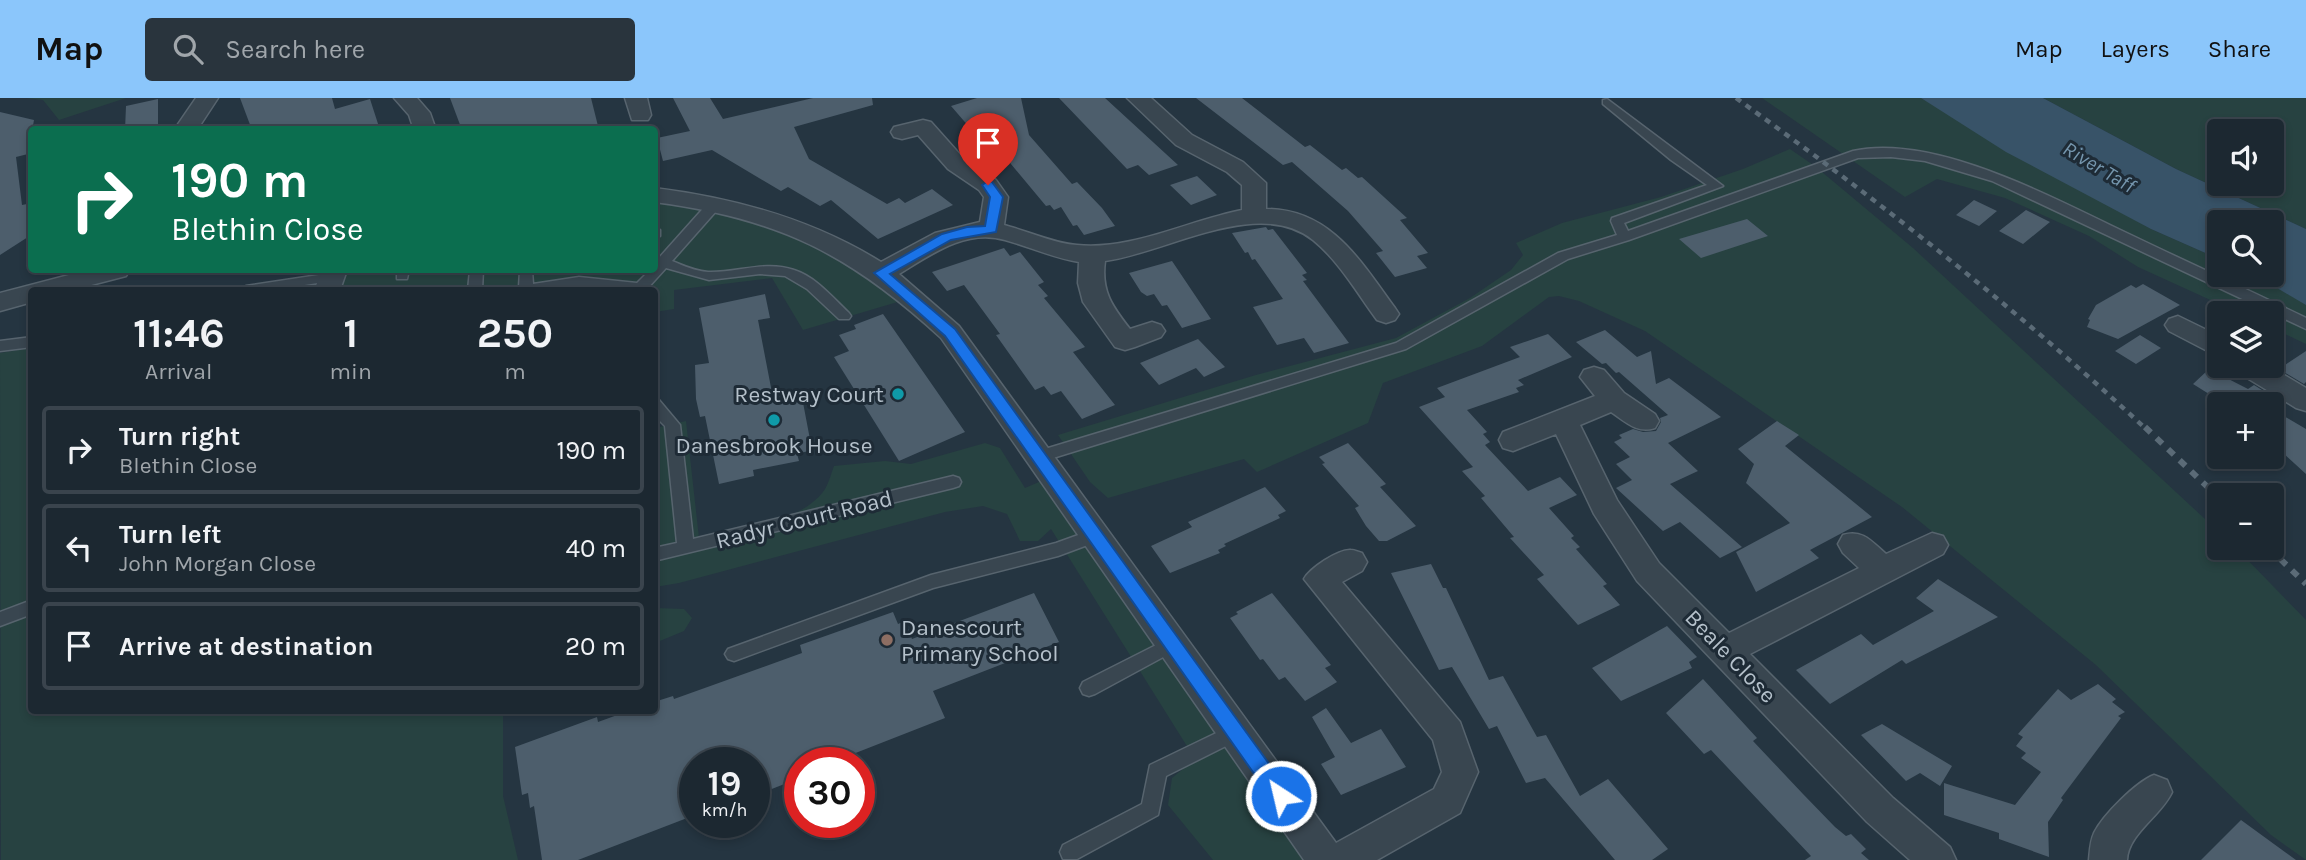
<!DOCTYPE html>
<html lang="en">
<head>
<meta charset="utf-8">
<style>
	:root { --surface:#1c2831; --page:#29343d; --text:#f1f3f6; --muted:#a0a6ab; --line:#3a444d; --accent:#8bc6fb }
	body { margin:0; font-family:Karla,sans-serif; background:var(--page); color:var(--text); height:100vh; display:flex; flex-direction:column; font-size:26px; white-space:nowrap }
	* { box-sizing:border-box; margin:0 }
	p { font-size:23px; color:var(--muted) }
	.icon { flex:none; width:38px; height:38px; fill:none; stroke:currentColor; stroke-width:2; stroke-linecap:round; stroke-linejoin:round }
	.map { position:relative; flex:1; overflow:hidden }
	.sheet { position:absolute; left:28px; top:189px; width:630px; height:427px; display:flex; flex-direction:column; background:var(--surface); border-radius:7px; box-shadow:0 4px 10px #0003,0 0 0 2px var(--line) }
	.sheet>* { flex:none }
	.guide { position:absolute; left:28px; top:28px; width:630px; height:147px; border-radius:7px; box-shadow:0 4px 10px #0003,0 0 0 2px var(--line); background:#0b6e4f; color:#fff; overflow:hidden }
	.buttons { position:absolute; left:2207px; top:21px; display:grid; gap:14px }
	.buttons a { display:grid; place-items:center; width:77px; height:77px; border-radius:7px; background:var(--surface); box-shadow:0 4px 10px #0003,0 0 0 2px var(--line); font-size:35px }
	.speed { position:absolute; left:679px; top:649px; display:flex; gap:14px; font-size:35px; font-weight:700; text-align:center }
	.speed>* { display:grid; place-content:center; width:91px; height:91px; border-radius:50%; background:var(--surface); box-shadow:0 4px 10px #0003,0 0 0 2px var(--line); line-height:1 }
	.speed small { font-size:18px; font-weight:400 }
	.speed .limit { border:10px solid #d22; background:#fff; color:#111 }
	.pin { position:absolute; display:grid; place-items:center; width:60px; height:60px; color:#fff; margin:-72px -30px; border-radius:50% 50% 50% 0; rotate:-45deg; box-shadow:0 0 7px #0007 }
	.pin .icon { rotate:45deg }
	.me { position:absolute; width:77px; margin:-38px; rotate:325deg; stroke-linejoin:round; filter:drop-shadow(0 0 5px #0008) }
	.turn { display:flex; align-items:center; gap:24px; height:147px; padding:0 28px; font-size:32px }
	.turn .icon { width:91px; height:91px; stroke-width:2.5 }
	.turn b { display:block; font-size:49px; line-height:60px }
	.eta { display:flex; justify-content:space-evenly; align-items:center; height:119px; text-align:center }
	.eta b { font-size:42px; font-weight:700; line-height:49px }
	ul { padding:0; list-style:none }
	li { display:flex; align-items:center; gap:21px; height:88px; margin:0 14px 10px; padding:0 14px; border:4px solid var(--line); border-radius:7px }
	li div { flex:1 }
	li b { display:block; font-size:26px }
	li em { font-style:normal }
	header { display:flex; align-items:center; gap:42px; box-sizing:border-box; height:98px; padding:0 35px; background:var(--accent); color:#111 }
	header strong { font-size:33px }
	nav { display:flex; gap:38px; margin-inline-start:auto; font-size:24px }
	.search { width:490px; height:63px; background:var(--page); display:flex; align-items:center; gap:18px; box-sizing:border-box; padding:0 24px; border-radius:7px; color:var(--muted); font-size:26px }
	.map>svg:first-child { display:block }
	.green { fill:#274241; fill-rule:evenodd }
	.water { fill:#385368 }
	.building { fill:#4d5e6c }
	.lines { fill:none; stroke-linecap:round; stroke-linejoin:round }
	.service-casing { stroke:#57646e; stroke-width:3 }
	.minor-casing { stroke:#57646e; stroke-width:3 }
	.service { fill:#394650; fill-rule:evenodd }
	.minor { fill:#394650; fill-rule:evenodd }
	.rail-far1 { stroke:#5b6b77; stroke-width:4.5; stroke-dasharray:6 6; stroke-linecap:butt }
	.rail { stroke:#5b6b77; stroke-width:6; stroke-dasharray:8 8; stroke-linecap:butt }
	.route { fill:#1a73e8; stroke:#114b97; stroke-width:2 }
	.culture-dot { fill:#0f9aa8; stroke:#1e2b36; stroke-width:2.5 }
	.education-dot { fill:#8d6e63; stroke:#1e2b36; stroke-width:2.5 }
	.labels { text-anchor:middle; stroke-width:6; stroke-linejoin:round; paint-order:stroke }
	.far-water-label { font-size:21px; font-style:italic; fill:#7596ae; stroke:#1e2b36 }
	.poi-label { font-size:23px; fill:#b5c1cb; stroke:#1e2b36; text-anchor:end }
	.street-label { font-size:23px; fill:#b5c1cb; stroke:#1e2b36 }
</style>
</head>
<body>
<header>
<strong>Map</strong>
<div class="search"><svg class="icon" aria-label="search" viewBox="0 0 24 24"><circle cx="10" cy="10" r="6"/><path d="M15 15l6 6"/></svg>Search here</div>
<nav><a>Map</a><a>Layers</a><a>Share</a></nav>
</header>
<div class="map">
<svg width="2306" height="762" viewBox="0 0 2306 762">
	<rect width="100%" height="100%" fill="#253541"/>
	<path class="green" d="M26,0H126L59,22L43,2Z
		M1762,0H1921L2151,131L2219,161V177H2255L2306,206V246L2272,230V215H2239L2138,169L2089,138L2005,100L1937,81L1905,99Z
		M2043,0H2306V131L2176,71ZM2219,33H2272V86H2219Z
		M1790,51L1816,69L1913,150L2219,434V450H2236L2306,522V762L2271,737L2096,567L1902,409L1645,233L1579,203L1559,198L1549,199L1482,248L1383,285L1368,325L1257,374L1244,361L1108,400L1090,384L1058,337L1256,277L1396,240L1470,200L1511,172L1523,157L1516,145L1562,125L1661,99L1743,71Z
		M655,97L758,117L911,200L803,232L772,180L674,192V211L655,214L654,192H327L335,172H654Z
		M31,250L32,612L503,613V698L518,762H1L0,255Z
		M686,323L699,440C736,432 798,426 823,394C828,388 831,376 834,368L885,363L911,366L985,345L1000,350L1025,390L1053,378L1326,762H1213L1168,707L1172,680L1195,661L1051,431L1038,443H1020L1007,416L983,408L945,414L679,485L655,489V330Z
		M655,510L684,511L692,520L684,533L655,545Z"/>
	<path class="water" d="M1921,0H2043L2176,71L2306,131V207L2255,177H2272V124H2219V161L2151,131L2006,54Z"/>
	<path class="building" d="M240,0H332L335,11L370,1L380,32H252Z
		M450,0H591L599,32H462Z
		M673,0H710L723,21L813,0H872L873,7L794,29L809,61L887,106L899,100L905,105L932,91L953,107L878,141L831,102L820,108L788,89L781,93L712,52L663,63L657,40L690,33Z
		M977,0H1021L1029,37L1072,86L1077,84L1102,110L1115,128L1084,137L1077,127L1073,128L1061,109L1054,112L1050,107L1046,108L1006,60H1000L987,44L983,45L951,8Z
		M1059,0H1105L1178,67L1149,77L1138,67L1127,71Z
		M1196,0H1242L1305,49L1310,47L1342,72L1346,70L1358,80L1362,79L1407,120L1400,122L1428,155L1417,158L1427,170L1395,179L1376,155L1383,153L1348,113L1292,64L1283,67Z
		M158,1V32H125L126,8Z
		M0,14L34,22L28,56L16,59L22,107L32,105L28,139L0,157Z
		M1197,78L1217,97L1191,107L1170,87Z
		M1974,102L1997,113L1979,128L1956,117Z
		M2026,112L2050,124L2023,146L1999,133Z
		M1747,121L1768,138L1701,160L1679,141Z
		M1266,129L1268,132L1273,131L1307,175L1302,177L1307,182L1303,183L1349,245L1314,255L1304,240L1277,247L1253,209L1283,201L1255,161L1252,162L1248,154L1245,155L1232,135Z
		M1004,150L1010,158L1020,154L1044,184L1038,187L1048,198L1044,200L1085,249L1073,254L1115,307L1082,321L1061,293L1051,297L1044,288L1035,292L996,237L1000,236L964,187L947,193L932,174Z
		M1172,163L1211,221L1182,230L1167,207L1162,208L1154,196L1147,198L1141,194L1129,175Z
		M2143,186L2180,207L2118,241L2087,229L2090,222L2088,221L2096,207L2131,187L2136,190Z
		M765,196L770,220L758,222L773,300L801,294L812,352L797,356L799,363L753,372L754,378L719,386L705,318L700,319L696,301L695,267L709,265L699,210Z
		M883,216L965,334L899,363L834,259L849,253L839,237L856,231L854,227Z
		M1605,232L1637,259L1651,253L1656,286L1669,280L1721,319L1668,345L1698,373L1670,386L1742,449L1720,460L1680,424L1663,433L1616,390L1632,382L1616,366L1630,359L1614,344L1622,340L1619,337L1633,331L1643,334L1656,333L1661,324L1660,320L1668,317L1619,274L1616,275L1606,265L1602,266L1576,244Z
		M1548,236L1572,259L1518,282L1524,287L1516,290L1519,294L1467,312L1487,334L1483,336L1490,344L1485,347L1528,393L1560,379L1577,397L1549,410L1574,438L1571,440L1580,449L1576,451L1607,486L1603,488L1620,507L1578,527L1537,481L1544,477L1510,440L1514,439L1481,400L1485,398L1462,373L1473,369L1419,309L1445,299L1437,290L1520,259L1510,249Z
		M2140,237L2161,250L2136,266L2115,253Z
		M1198,241L1225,269L1204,279L1196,270L1159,287L1140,265Z
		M2306,253V284L2304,286L2279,271Z
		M2209,271L2248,291L2254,287L2278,302L2273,306H2225L2193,286Z
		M2272,311L2306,331V376L2272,345Z
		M1777,323L1799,337L1785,348L1872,419L1810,452L1819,460L1756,494L1736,454L1790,425L1746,385L1754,366L1738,351Z
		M1348,345L1386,386L1380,389L1416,428L1387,443H1379L1366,428L1355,410L1359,408L1322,366L1325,365L1319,359Z
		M1265,389L1286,413L1278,417L1280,420L1224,446L1226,448L1218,452L1220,455L1170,475L1151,448L1192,429L1188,424Z
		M1431,466L1443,490H1446L1489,582L1503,578L1537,639L1546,637L1580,698L1608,681L1668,751L1652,762H1615L1545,680L1526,685L1497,628L1489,631L1452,569L1439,572L1391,475Z
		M1938,481L1998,519L1906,566L1902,562L1830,606L1796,572L1861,536L1873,547L1934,513L1916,500Z
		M1034,495L1059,544L933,593L945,620L830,665H800V680L754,698V665H695V717L578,762H542L534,708L530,710L528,695L522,697L515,649L597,619L598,624L631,612H654V604L673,598L674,601L802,555L800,547L893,514L898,526L905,523L912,541Z
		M1272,495L1331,567L1325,570L1337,584L1305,603L1285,579L1279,582L1263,561L1260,562L1230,520L1238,516L1236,514Z
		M1667,528L1697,559L1689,564L1692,570L1621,603L1592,570Z
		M1703,581L1757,640L1753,643L1803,696L1835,729L1846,738L1851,736L1866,751L1861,755L1869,762H1805L1811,758L1711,652L1704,656L1666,615Z
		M2098,586L2116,601L2112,604L2125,614L2118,618L2121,620L2061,700L2063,702L2048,724L2049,759L1999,741V735L1944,717V685L2015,707L2041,674L2021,660L2026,655L2016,648L2023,639L2018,636L2058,591L2071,602Z
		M1326,610L1351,645L1381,631L1406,669L1341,697L1321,666L1335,659L1312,619Z
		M1882,626L1952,668L1940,688L1920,675L1906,683L1861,637Z
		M2241,722L2296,762H2201Z"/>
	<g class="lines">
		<defs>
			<path id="service" d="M1607,1L1723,88L1624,125L1628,133L1853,53C1937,35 2058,103 2133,138C2191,166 2249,192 2306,220V231L1992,83L1925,63L1891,59L1858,60L1629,142L1568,161L1406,251L1040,364L1035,362L1032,358L1035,354L1396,245L1558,155L1617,137L1611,123L1612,120L1707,87L1671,62L1603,6V2Z
				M713,104L718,105V111L672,163C684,168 695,173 708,174C738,175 765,162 794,172C816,179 832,199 849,215L851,218L849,221H839L807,191L785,178L760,176L709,182L666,170L646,192L579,187L548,192H516L519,189L520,172H532L533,186L579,179L637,185L650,172H654L658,161L708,105Z
				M654,131L660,132V138L654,139Z
				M397,172H409L407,181H397Z
				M470,172H483L482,192H468Z
				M332,175L339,179L337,182L272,192H239L246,188Z
				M32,239V249L0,253V243Z
				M654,301L659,302L680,327L693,441L953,378L959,380L961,384L959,388L953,390L654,463V450L677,445L665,328L654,317Z
				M1095,431L1101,432L1103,437L1101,442L1058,458L933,490L734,563L728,561L725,556L728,551L931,477L1056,445Z
				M32,502V516L0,528V514Z
				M1172,539L1178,541L1181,546L1178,551L1095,596L1089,598L1083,596L1080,590L1083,584Z
				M1235,626L1242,628L1244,634L1242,640L1166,678L1158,717L1077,761H1063L1060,754L1063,747L1142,706L1150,667Z"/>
			<path id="minor" d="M196,0H218L197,32H174Z
				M394,0H417L430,15L436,32H414L409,17Z
				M625,0H647L651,17L648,22H632Z
				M1127,0H1151L1192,37L1243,64L1266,85V111C1331,111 1361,164 1395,210L1399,216L1395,222L1386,225L1377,222C1357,195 1339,163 1313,142C1258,98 1166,155 1105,163C1101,193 1112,208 1130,231L1152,224L1161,227L1165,233L1161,239L1135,249L1125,252L1115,249L1083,204L1078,185L1079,164C1054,160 1030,149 1005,142C965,131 932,156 899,176L959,228L1336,745L1434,691L1442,674L1433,642L1304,481C1309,471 1338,451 1351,452C1355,452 1358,454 1362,455L1367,464L1362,473L1342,484L1460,624L1478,674L1460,715L1377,762H1304L941,240C850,156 778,120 654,104V90C735,100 812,121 881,164L935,135L980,124L984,99L979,92L948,71L918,37L902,41L894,39L891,34L894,29L923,22L931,24L964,61L996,82L1008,99L1004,127C1028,133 1052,145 1077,147C1130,153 1190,122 1242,112V87L1227,74L1176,47Z
				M88,172H130L126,178L72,192H32V204L0,213V195Z
				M323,172H347L340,192H314Z
				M2178,218L2219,238V259L2169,233L2165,227L2169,221Z
				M2235,268H2269L2306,290V313L2296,310L2239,275Z
				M1594,269L1604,272L1624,295L1655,316L1659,323L1655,330C1637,336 1626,324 1611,314L1580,327L1617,402L1659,465L1729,535L1859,470L1843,455L1838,446L1843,437C1863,431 1872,444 1886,456L1932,435L1943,438L1948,447L1943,456L1750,556L1893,700L1950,749L1956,762H1910L1867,724L1637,483L1594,416L1556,336L1513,353L1503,350L1499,342L1503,334L1595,298L1580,279L1584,272Z
				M2154,677L2167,682L2172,694C2161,718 2128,736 2127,762H2089C2090,752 2090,744 2094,735C2103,717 2136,684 2154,677Z"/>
		</defs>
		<use href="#service" class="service-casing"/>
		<use href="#minor" class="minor-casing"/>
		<use href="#service" class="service"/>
		<use href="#minor" class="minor"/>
		<path class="rail-far1" d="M1736,0C1879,103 2017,211 2146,331"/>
		<path class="rail" d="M2145,329L2219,400
			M2269,450L2306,486"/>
	</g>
	<path class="route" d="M988,83L992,84L1003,99L996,134L951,142L890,176L955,231L1288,692L1291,698L1288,704L1281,707L1274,704L945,238L874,175L942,136L967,129L985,128L990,99L982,87Z"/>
	<g class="culture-dot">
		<circle cx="898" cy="296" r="7"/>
		<circle cx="774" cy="322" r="7"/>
	</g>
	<circle class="education-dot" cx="887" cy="542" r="7"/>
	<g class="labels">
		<g class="far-water-label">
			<text transform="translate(2099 69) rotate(31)" y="7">River Taff</text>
		</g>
		<g class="poi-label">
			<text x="884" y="304">Restway Court</text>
			<text x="774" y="355" text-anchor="middle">Danesbrook House</text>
			<text x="901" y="537" text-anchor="start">Danescourt<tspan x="901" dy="26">Primary School</tspan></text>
		</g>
		<g class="street-label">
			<text transform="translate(804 421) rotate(-14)" y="8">Radyr Court Road</text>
			<text transform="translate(1731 558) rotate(46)" y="8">Beale Close</text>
		</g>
	</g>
</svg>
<div class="buttons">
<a><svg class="icon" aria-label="sound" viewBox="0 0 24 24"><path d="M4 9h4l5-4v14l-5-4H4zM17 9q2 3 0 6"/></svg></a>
<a><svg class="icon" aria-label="search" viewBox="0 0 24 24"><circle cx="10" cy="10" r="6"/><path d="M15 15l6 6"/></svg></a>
<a><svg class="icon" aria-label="layers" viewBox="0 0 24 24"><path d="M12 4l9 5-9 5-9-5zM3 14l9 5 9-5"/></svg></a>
<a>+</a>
<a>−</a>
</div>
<div class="speed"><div>19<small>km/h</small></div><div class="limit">30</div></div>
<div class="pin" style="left:988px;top:87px;background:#d93025"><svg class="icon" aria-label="arrive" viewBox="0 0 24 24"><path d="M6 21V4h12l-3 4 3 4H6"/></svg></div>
<svg class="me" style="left:1281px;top:698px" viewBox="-20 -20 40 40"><circle r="17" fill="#1a73e8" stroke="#fff" stroke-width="3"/><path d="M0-11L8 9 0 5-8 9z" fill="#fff"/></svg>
<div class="guide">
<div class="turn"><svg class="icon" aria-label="right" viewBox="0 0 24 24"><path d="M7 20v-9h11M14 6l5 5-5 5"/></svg><div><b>190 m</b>Blethin Close</div></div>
</div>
<section class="sheet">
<div class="eta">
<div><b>11:46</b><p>Arrival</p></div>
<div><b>1</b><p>min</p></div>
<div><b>250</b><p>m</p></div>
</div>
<ul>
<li><svg class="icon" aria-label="right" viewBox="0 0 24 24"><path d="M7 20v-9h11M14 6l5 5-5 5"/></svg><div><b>Turn right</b><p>Blethin Close</p></div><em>190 m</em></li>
<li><svg class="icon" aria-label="left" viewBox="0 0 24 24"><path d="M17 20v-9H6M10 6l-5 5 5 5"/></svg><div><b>Turn left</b><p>John Morgan Close</p></div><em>40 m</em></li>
<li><svg class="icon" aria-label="arrive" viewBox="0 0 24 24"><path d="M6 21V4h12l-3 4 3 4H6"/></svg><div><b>Arrive at destination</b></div><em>20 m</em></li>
</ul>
</section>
</div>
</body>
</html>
